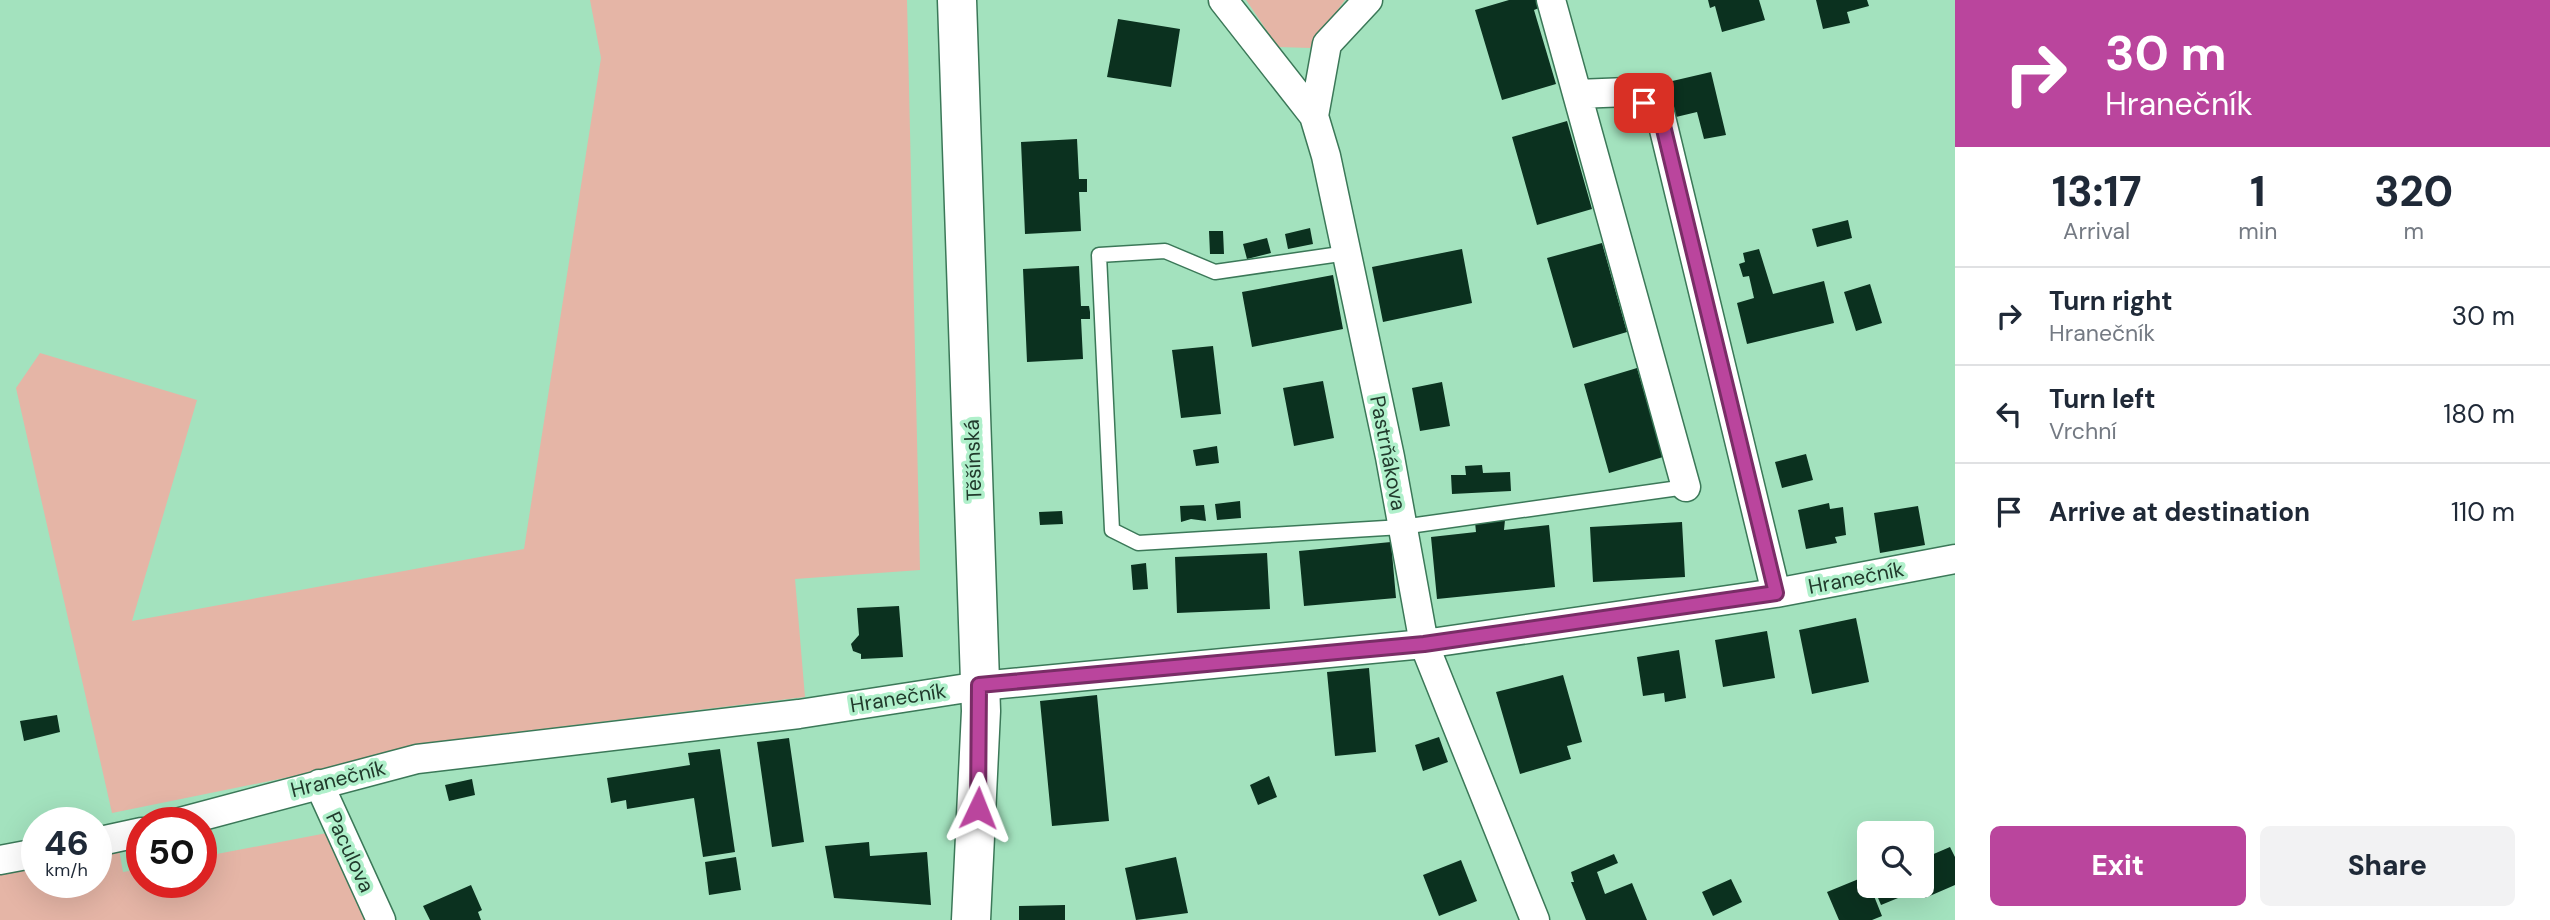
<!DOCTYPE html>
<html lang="en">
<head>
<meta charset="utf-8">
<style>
	:root { --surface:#fff; --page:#f2f2f3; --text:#1f2937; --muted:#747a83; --line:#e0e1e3; --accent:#ba459d }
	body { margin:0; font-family:"DM Sans",sans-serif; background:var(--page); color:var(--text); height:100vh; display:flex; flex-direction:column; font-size:26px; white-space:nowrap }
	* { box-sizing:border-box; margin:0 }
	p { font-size:23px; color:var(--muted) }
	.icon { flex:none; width:38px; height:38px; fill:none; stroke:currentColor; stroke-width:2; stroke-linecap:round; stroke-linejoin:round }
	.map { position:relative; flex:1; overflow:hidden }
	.details { display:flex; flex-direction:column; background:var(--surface); width:595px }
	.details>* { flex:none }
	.banner { background:#ba459d; color:#fff; overflow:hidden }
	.fabs { position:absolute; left:1857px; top:821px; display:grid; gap:14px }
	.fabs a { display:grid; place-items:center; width:77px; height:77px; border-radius:10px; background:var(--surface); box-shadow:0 7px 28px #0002; font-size:35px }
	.speed { position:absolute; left:21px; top:807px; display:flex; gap:14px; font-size:35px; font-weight:700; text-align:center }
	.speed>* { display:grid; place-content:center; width:91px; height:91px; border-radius:50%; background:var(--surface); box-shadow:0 7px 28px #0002; line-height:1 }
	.speed small { font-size:18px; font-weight:400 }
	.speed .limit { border:10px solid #d22; background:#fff; color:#111 }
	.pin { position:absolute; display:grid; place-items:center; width:60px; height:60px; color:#fff; margin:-30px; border-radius:14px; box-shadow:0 4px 10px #0006 }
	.me { position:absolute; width:77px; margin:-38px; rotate:2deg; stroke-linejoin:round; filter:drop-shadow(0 0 5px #0008) }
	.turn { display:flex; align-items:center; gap:24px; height:147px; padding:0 35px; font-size:32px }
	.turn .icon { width:91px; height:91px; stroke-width:2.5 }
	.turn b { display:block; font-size:49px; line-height:60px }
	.eta { display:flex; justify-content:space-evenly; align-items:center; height:119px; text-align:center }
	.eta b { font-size:42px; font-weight:800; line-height:49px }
	.primary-button { display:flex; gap:14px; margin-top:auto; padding:14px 35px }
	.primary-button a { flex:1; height:80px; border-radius:10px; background:var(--accent); color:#fff; font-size:28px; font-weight:800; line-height:80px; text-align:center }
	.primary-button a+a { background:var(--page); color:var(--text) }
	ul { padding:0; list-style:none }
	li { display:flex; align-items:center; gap:21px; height:98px; padding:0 35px; border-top:2px solid var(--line) }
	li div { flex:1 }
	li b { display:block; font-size:26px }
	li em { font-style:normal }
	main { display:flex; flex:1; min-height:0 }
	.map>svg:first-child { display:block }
	.green { fill:#e5b5a6 }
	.building { fill:#0b311f }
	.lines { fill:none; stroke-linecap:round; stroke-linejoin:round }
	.service-casing { stroke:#3b7858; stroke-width:17 }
	.minor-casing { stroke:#3b7858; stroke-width:31 }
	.secondary-casing { stroke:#3b7858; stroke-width:41 }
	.service { stroke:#fff; stroke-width:14 }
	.minor { stroke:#fff; stroke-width:28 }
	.secondary { stroke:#fff; stroke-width:38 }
	.route-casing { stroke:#792d66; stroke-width:18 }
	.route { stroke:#ba459d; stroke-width:12 }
	.labels { text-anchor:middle; stroke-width:7; stroke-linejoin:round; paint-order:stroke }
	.street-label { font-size:21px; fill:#213a2c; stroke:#b0f0cb }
</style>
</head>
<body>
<main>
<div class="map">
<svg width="1955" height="920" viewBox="0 0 1955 920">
	<rect width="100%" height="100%" fill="#a3e2be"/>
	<path class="green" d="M590,0H907L920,570L795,579L805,697L501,734L112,813L16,388L40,353L197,400L132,621L524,549L601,58Z
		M1246,0H1345L1310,48L1278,47Z
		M327,833L367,920H0V868L37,862V882H96V852L119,849L123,872L142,869V882H201V857Z"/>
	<path class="building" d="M1509,0H1542L1544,6L1534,10L1556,84L1502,100L1475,10Z
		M1708,0H1759L1765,20L1722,32L1715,6L1710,8Z
		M1816,0H1867L1869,6L1847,12L1850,23L1823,29Z
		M1118,19L1180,29L1171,87L1107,77Z
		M1711,72L1726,135L1704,139L1697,112L1676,117L1668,82Z
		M1567,121L1592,209L1537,225L1512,137Z
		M1077,139L1079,179H1087V192H1079L1081,231L1025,234L1021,142Z
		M1848,220L1852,238L1817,247L1812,229Z
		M1310,228L1313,244L1288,249L1285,234Z
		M1209,231H1223L1224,254H1210Z
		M1267,238L1271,253L1247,259L1243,244Z
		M1602,243L1627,332L1573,348L1547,258Z
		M1462,249L1472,303L1383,322L1372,267Z
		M1759,249L1773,294L1824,281L1834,323L1747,344L1737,303L1754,298L1749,276L1743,277L1739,264L1745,262L1743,253Z
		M1079,266L1081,306H1089L1090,312V319H1081L1083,359L1027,362L1023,269Z
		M1333,275L1343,329L1252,347L1242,292Z
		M1870,284L1882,323L1856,331L1844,292Z
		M1213,346L1221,414L1181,418L1172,350Z
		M1637,368L1663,457L1609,473L1584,384Z
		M1323,381L1334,438L1294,446L1283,388Z
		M1442,382L1450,426L1420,431L1412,388Z
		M1217,446L1219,463L1196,466L1193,450Z
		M1806,454L1813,480L1782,488L1775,462Z
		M1482,465L1483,473L1510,472L1511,491L1452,494L1451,475H1466L1465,466Z
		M1240,501L1241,518L1217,520L1215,504Z
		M1829,503L1830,509L1843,507L1846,535L1835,537L1837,543L1806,549L1798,510Z
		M1204,505L1206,521L1191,519L1181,522L1180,506Z
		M1918,506L1925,545L1880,553L1874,513Z
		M1062,511L1063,524L1040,525L1039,512Z
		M1505,520L1504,530L1549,525L1555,587L1437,599L1431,537L1476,532L1475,522Z
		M1682,522L1685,577L1593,582L1590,527Z
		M1391,542L1396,598L1304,606L1299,551Z
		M1267,553L1270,609L1177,613L1175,557Z
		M1146,563L1148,589L1133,590L1131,565Z
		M899,606L903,657L861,659V654L853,651L851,644L859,635L857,608Z
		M1856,618L1869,682L1812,694L1799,630Z
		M1767,631L1775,678L1723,687L1715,640Z
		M1679,650L1686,698L1665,702L1664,693L1643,696L1637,657Z
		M1369,668L1376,752L1335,756L1327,672Z
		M1563,675L1582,742L1567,746L1571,759L1520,774L1496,692Z
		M1097,695L1109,821L1052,826L1040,701Z
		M57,715L60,732L24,741L20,721Z
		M1439,737L1448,762L1423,771L1415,745Z
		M789,738L804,842L772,847L757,742Z
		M720,749L735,852L703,857L694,798L627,809L626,800L611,803L607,778L690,765L688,753Z
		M1269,776L1277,797L1258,805L1250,785Z
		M472,779L475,795L449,801L445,785Z
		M869,842L870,856L927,852L931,905L834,898L825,846Z
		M1950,847L1955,857V885L1925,898L1920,886L1922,859Z
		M1614,854L1618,863L1597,872L1605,894L1632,883L1647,920H1586L1571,882H1574L1571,872Z
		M736,857L741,890L709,895L705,862Z
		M1176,857L1188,913L1136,920L1125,868Z
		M1461,860L1477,901L1439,916L1423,875Z
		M1866,876L1882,916L1872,920H1839L1827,892Z
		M1731,879L1742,902L1713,916L1702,892Z
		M471,885L482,910L478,912L481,920H430L423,906Z
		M1873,886H1893L1898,898L1881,905Z
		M1065,905V920H1019V906Z"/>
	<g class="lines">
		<defs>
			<path id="service" d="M1347,253L1215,272L1165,251L1099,255L1112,530L1138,543L1402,527L1686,487"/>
			<path id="minor" d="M1223,0L1314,116L1326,156L1390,457L1424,644L1535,920
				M1551,0L1686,487
				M1577,94L1628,92L1660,113L1776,593
				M1314,116L1327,44L1368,0
				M319,784L381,920
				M180,822L417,759L799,714L980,686L1424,644L1776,593L1955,559
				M96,842L142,832
				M0,860L37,853"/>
			<path id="secondary" d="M957,0L981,711L971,920"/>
		</defs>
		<use href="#service" class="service-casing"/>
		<use href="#minor" class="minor-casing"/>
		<use href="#secondary" class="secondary-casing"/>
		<use href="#service" class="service"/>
		<use href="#minor" class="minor"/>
		<use href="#secondary" class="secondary"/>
	</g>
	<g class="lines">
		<defs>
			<path id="route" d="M978,808L979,685L1424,644L1776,593L1660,113L1644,103"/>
		</defs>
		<use href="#route" class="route-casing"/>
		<use href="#route" class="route"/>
	</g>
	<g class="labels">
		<g class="street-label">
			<text transform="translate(1388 453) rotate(79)" y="7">Pastrňákova</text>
			<text transform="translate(973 460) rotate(-92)" y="7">Těšínská</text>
			<text transform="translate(1856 578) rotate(-11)" y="7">Hranečník</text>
			<text transform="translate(898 698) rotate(-9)" y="7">Hranečník</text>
			<text transform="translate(338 779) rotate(-14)" y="7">Hranečník</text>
			<text transform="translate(350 852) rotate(65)" y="7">Paculova</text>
		</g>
	</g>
</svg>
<div class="fabs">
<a><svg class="icon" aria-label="search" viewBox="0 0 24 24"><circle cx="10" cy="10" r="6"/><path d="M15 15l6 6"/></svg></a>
</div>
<div class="speed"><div>46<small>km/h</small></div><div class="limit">50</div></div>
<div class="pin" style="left:1644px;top:103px;background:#d93025"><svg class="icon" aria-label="arrive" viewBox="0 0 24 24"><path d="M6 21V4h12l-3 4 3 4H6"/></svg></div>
<svg class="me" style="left:978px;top:808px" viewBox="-20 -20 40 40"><path d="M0-17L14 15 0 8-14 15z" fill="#ba459d" stroke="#fff" stroke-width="4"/></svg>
</div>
<section class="details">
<div class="banner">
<div class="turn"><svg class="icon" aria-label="right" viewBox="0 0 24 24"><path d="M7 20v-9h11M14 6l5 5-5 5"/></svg><div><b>30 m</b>Hranečník</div></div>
</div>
<div class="eta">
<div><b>13:17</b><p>Arrival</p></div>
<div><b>1</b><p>min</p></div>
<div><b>320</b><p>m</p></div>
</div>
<ul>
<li><svg class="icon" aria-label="right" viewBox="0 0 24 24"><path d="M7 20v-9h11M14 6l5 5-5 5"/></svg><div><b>Turn right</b><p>Hranečník</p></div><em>30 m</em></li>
<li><svg class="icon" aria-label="left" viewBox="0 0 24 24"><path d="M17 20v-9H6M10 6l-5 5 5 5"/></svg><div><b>Turn left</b><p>Vrchní</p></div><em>180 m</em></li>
<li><svg class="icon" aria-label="arrive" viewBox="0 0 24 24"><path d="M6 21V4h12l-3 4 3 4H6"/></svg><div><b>Arrive at destination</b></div><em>110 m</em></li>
</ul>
<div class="primary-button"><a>Exit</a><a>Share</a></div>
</section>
</main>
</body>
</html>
